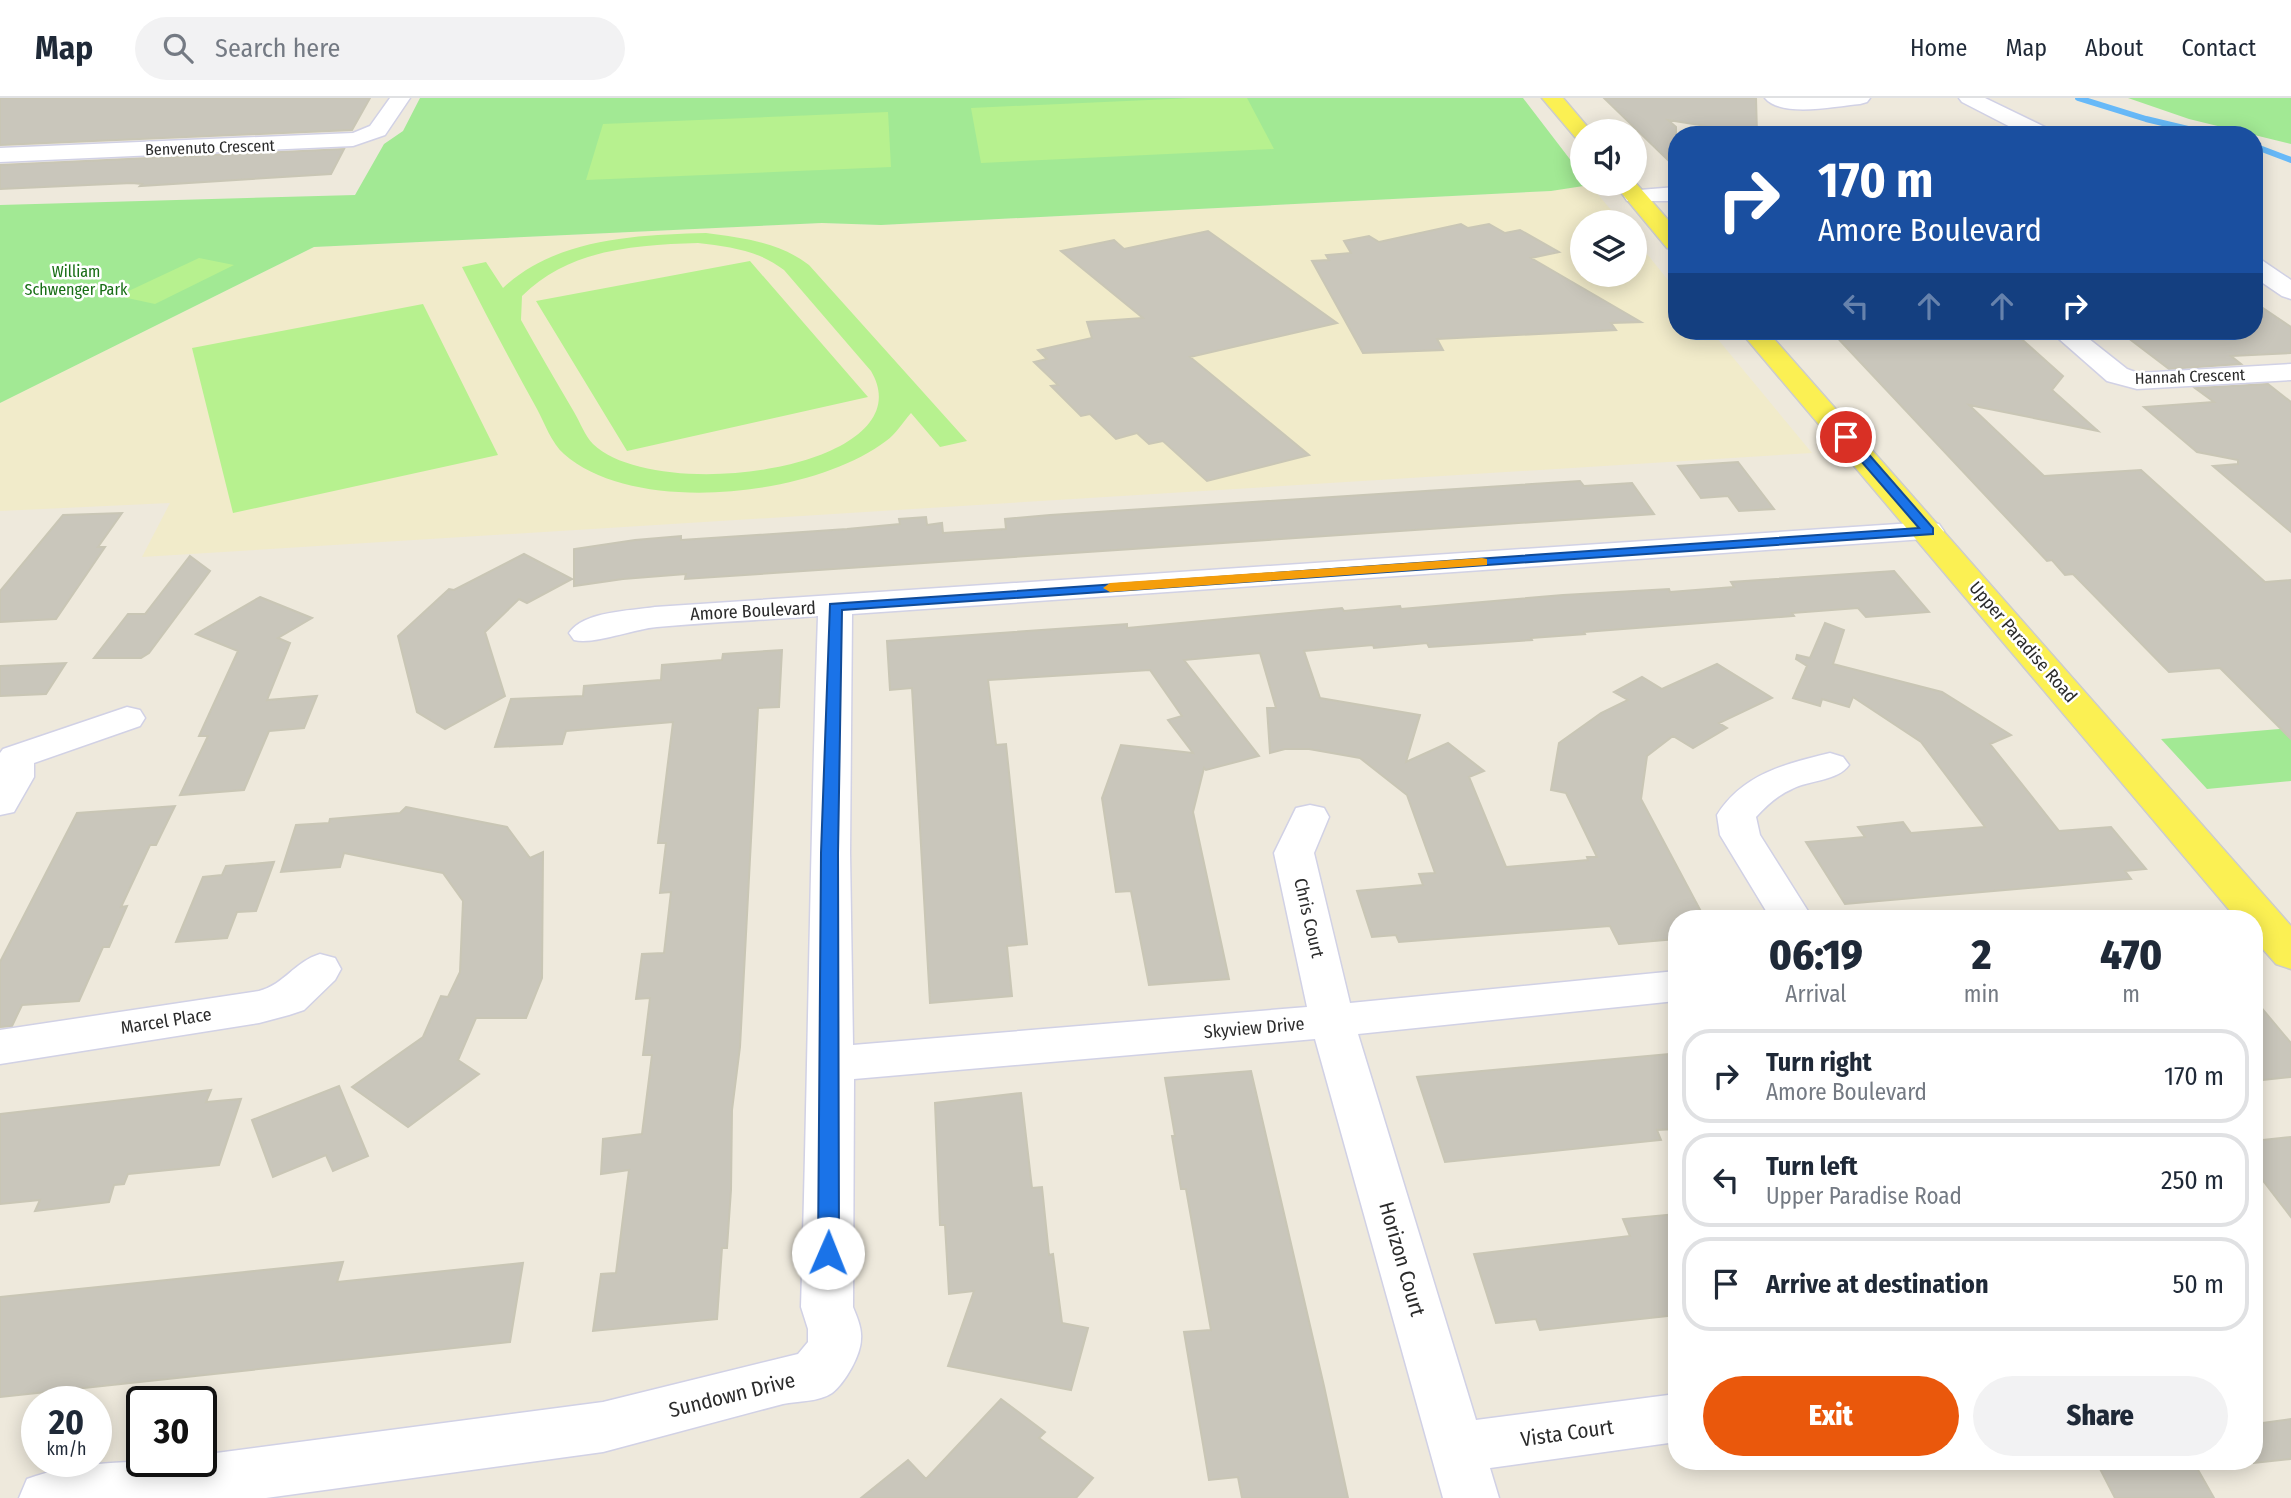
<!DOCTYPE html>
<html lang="en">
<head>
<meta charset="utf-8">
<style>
	:root { --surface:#fff; --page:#f2f2f3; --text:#1f2937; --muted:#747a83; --line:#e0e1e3; --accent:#ea580c }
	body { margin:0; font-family:"Fira Sans Condensed",sans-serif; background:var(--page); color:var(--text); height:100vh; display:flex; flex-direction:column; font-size:26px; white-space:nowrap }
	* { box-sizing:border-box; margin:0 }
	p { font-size:23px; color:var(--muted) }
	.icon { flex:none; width:38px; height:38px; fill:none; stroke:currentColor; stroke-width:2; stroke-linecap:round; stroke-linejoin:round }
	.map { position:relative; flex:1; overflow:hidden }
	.sheet { position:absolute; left:1668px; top:812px; width:595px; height:560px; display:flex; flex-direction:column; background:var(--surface); border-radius:28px; box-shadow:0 4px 18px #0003 }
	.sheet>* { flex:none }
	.hud { position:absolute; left:1668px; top:28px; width:595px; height:214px; border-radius:28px; box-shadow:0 4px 18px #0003; background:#1a4fa0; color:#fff; overflow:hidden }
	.buttons { position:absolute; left:1570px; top:21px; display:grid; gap:14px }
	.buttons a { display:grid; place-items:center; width:77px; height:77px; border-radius:50%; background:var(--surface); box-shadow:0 4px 18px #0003; font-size:35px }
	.speed { position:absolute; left:21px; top:1288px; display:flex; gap:14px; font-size:35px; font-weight:700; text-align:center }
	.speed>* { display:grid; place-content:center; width:91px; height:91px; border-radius:50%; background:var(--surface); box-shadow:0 4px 18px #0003; line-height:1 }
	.speed small { font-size:18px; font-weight:400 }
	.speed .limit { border:4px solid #111; border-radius:10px; background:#fff; color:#111 }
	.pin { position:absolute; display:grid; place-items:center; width:60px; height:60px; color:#fff; margin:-30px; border:4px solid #fff; border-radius:50%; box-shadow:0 2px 7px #0007 }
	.me { position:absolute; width:77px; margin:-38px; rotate:1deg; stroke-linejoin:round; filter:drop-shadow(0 0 5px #0008) }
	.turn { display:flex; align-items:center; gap:24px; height:147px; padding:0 35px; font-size:32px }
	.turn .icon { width:91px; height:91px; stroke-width:2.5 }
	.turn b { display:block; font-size:49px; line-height:60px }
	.lanes { display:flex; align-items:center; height:66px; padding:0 35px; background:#0003; justify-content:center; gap:35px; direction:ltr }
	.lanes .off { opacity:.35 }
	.eta { display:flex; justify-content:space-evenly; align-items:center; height:119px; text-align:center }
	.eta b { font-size:42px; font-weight:800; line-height:49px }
	.primary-button { display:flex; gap:14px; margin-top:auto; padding:14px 35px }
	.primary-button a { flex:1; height:80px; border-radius:42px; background:var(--accent); color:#fff; font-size:28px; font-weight:800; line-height:80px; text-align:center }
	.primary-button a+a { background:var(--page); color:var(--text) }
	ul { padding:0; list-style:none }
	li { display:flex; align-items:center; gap:21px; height:94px; margin:0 14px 10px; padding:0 21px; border:4px solid var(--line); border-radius:28px }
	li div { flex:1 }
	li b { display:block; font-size:26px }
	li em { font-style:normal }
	header { display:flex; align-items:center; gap:42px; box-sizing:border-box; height:98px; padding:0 35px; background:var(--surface); border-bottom:2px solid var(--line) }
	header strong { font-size:33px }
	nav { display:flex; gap:38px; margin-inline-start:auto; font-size:24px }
	.search { width:490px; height:63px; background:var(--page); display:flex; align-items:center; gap:18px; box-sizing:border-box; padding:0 24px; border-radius:38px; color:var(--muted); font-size:26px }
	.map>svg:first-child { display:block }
	.education { fill:#f1ebca }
	.green { fill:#a2e994 }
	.pitch { fill:#b7f18f; fill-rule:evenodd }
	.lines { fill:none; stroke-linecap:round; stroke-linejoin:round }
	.stream { stroke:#67b9f8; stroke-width:6 }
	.building { fill:#c9c6bb; stroke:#c9c6b5; stroke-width:2 }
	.minor-casing { stroke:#d1d1e5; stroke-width:3 }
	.major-casing { stroke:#ccc; stroke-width:3 }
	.minor { fill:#fff; fill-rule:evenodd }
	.major { fill:#fbf053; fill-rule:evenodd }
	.route { fill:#1a73e8; stroke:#114b97; stroke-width:2 }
	.slow { fill:#f59e0b }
	.labels { text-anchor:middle; stroke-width:5; stroke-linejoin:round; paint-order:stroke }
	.far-street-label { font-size:16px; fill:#2b2b2b; stroke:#fff }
	.far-park-label { font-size:16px; fill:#186e15; stroke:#fff }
	.street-label { font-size:18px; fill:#2b2b2b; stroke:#fff }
	.near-street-label { font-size:21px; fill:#2b2b2b; stroke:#fff }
</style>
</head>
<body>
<header>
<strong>Map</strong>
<div class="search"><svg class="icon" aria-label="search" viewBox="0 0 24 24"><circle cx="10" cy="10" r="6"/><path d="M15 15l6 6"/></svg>Search here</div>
<nav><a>Home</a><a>Map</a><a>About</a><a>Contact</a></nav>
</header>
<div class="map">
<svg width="2291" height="1400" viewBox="0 0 2291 1400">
	<rect width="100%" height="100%" fill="#eee9dc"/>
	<path class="education" d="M1590,87L1621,124H1582V177H1634L1635,141L1676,192V233H1711L1812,355L142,459L170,405L0,413V305L314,149L822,125L881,127L1550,93Z"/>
	<path class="green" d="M420,0H1523L1582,77V86L1590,87L1551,93L881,127L822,125L314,149L0,305V107L355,97L384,46L403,33Z
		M2128,0H2291V46L2189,21Z
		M2291,630V683L2207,691L2161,641Z"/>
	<path class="pitch" d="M1192,0H1247L1274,51L981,65L971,10Z
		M888,14L891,69L586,82L603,26Z
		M706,135C743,140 779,144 809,167L967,343L940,349L911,315C903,324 896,336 886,343C814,398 636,419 564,356C552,346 544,324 537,311C511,264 486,217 462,169L486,164L503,190C556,140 637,137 706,135ZM698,145C730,149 758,152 784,172L871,273C928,370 658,408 593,346C585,338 580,324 574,314C556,283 538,253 521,222L522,198C569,151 635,147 698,145Z
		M199,160L234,167L155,206L118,198Z
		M750,163L868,299L627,353L536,203Z
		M423,206L498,357L233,415L192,250Z"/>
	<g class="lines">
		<path class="stream" d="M2078,0L2146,21L2213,37
			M2254,48L2291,62"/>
	</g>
	<path class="building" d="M0,0H370L352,32L0,47Z
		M1604,0H1756L1757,36L1668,22L1676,29V70Z
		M344,51L331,76L140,88L142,86L132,85L0,91V67Z
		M1461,126L1468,130L1489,126L1505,135L1520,132L1559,154L1531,160L1641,224L1611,225L1616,232L1437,241L1443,252L1363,255L1312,163L1329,162L1326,157L1351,155L1344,143L1369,138L1379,144Z
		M1208,133L1337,225L1190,259L1309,357L1207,383L1163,343L1149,346L1137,335L1116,341L1090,316L1081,318L1051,288L1058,287L1034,264L1047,261L1038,252L1092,240L1087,224L1143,220L1061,153L1114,142L1124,151Z
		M2254,204L2291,229V255L2231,258L2241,266L2169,271L2119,233H2254Z
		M1831,233H2003L2008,238L2017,237L2063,278L2052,292L2098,333L1969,307L2044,378L2141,372L2265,484L2291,482V641L2220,570L2169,574L2073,476L2065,477L2052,462L2047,463Z
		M2268,286L2291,304V434L2213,368L2238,366V362L2197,354L2144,309L2214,304L2195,290Z
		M1738,364L1774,411L1739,413L1728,398L1701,400L1678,368Z
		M1580,383L1584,388L1632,385L1654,416L685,481L686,476L623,481L574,488V451L635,442L681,438V442L847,431L900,426L899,421L926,419L927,427L942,425L943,435L1006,431L1005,421L1050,417Z
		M122,415L98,449H105L56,521L0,524V493L63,417Z
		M524,456L572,481L527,505L519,501L485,534L505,598L445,631L417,614L398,538L449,491L454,492Z
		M190,458L210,473L149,555L141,560H94L128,516H145Z
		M1894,473L1929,514L1866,519L1858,510L1792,515L1794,518L1584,534L1585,536L1531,540L1532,542L1429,549L1427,545L1374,550L1373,547L1304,553L1320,600L1420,617L1406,664L1448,645L1484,673L1469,679L1506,769L1588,762L1587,759H1597L1566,695L1551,692L1559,645L1601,615L1628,602L1614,594L1642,579L1662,591L1717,566L1772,600L1719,625L1727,630L1693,650L1673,638L1647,658L1641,701L1705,821H1676V841L1619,846L1610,828L1399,844L1396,837L1372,839L1357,793L1423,787L1419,776L1435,775L1407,697L1360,660L1309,651H1285L1270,655L1267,610H1276L1260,555L1184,562L1259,658L1206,672L1204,670L1193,714L1229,881L1149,887L1131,793L1116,794L1102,700L1121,647L1193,655L1168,622L1182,618L1150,572L988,582L996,647L1006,646L1027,846L1007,848L1012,898L930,905L912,590L890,592L887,543L1127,526V530L1342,510L1344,513L1400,508L1401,511L1563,497L1669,491L1670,494L1734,489L1731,484Z
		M260,499L312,520L278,540L290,545L267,602L317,598L304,630L269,633L244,692L180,697L208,638H199L238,553L196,536Z
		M1825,525L1844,532L1833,566L1942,594L2011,637L1990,646L2059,733L2111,729L2146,771L2125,773L2131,781L1845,806L1806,744L1865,739L1858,729L1903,724L1911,735L1985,729L1921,644L1853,599L1849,609L1822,601L1820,608L1793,600L1807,568L1796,561L1797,557L1810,560Z
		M782,552L779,609L758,610L740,949L732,1012L731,1092L727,1150H722L717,1221L593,1233L601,1176L616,1175L629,1072L601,1076L603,1041L642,1036L652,957H643L650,900L636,901L642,856L664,855L671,794L660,795L666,745H658L673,624L566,633L562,646L495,649L511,601L583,598L584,588L661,582L662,567L722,562L723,556Z
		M66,565L46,596L0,598V568Z
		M175,708L156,747H150L121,809L127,808L109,849H103L79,903L22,907L12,928L0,929V864L77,715Z
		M406,709L507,729L530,760L543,754L542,880L526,920H476L458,962L479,976L408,1029L352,989L423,939L441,898L448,899L460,874L463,803L443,775L344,755L340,769L281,774L296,727L329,725L330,721L400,715Z
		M274,764L256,813L237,814L227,840L176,844L203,779L222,777L226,768Z
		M2254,901L2291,945V979L2263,982L2254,971Z
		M1669,956L1676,970V1031L1657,1032L1661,1042L1445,1064L1417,979Z
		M1251,973L1324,1288L1348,1400H1242L1238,1379L1209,1382L1184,1234L1211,1232L1186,1091H1181L1172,1038H1175L1165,980Z
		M339,988L368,1058L333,1073L326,1057L273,1079L252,1022Z
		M211,992L206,1004L241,1001L219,1067L128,1076L124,1086L114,1087L109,1104L35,1113L40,1102L0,1106V1016Z
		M1021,995L1032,1090L1042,1089L1049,1157L1053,1156L1062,1225L1088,1230L1071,1292L948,1268L974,1193L949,1196L945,1127H940L935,1005Z
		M2291,1039V1119L2254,1071V1043Z
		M1676,1116V1217L1540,1232L1536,1221L1496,1225L1474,1156L1630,1138L1623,1121Z
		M343,1164L337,1184L523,1165L510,1244L0,1299V1199Z
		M1001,1301L1045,1334L1039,1340L1093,1380L1076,1400H861L908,1362L926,1381Z
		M2291,1321V1361L2254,1365V1326Z
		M2096,1363H2193L2214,1400H2115Z"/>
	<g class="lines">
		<defs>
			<path id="minor" d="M390,0H410L385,37L353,48L0,64V50L353,35L370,28Z
				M1765,0H1870L1867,4L1860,6C1837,8 1781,20 1765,0Z
				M1959,0H1985L2051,32L2053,37H2026L1962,4Z
				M1676,89V103H1627L1624,98L1627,93Z
				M2254,161L2263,163L2291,182V201L2282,198L2254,179Z
				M2050,233H2079L2127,271L2138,275L2291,266V282L2137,291L2107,283Z
				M1928,424L1939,426L1944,433L1939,440L852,516L850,755L853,947L1307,909L1274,755L1296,710L1310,707L1324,710L1329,719L1314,755L1350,905L1676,873V903L1358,936L1476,1322L1676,1296V1344L1490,1370L1499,1400H1443L1315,941L854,981L853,1209C857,1219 862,1230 861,1241C861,1257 845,1285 832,1295C819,1304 798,1303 783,1306L603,1354L266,1400H19L27,1381C78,1362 146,1363 201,1363V1357L603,1304L798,1256L808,1244V1231L801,1209C808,979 810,748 818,518C764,522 711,524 657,529C633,531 594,547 574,542L569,535C584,513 630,513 655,509Z
				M127,609L140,612L145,620L140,628L34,665V679L14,714L0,717V655L3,651Z
				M1830,655L1843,659L1849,667C1838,683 1809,682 1792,691C1778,697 1766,708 1756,719L1760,737L1813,821H1771L1720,737L1717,717C1743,676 1785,666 1830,655Z
				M320,856L335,860L341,871L335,882L304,912L289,917L259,925L0,966V932L259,893C285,886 294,864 320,856Z"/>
			<path id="major" d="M1542,0H1563L1591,33H1582V41L1575,39Z
				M1634,83L1676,131V152L1667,150L1614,86H1634Z
				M1740,233H1767L2291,828V871L2276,866L2254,841V821H2237Z"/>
		</defs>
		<use href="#minor" class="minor-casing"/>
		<use href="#major" class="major-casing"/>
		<use href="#minor" class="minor"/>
		<use href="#major" class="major"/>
	</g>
	<path class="route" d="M1846,335L1851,336L1933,430V436L842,512L838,755L839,1155L835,1161L828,1164L821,1161L818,1155L821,755L830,506L1919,430L1842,341L1840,339Z"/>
	<path class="slow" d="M1482,460L1487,461V467L1110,494L1103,490L1110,485Z"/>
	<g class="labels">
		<g class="far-street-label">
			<text transform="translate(210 49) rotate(-2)" y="6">Benvenuto Crescent</text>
			<text transform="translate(2190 278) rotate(-2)" y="6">Hannah Crescent</text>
		</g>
		<g class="far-park-label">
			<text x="76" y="179">William<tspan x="76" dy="18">Schwenger Park</tspan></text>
		</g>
		<g class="street-label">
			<text transform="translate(753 513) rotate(-3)" y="6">Amore Boulevard</text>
			<text transform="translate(2023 544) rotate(49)" y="6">Upper Paradise Road</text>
			<text transform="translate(1309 820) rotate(77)" y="6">Chris Court</text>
			<text transform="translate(166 923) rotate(-9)" y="6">Marcel Place</text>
			<text transform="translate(1254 930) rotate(-5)" y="6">Skyview Drive</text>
		</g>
		<g class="near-street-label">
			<text transform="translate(1402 1161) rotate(74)" y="7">Horizon Court</text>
			<text transform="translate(732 1297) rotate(-14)" y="7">Sundown Drive</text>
			<text transform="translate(1567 1335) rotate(-8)" y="7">Vista Court</text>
		</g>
	</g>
</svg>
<div class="buttons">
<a><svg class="icon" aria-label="sound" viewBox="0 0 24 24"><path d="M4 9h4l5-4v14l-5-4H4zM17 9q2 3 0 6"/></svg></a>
<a><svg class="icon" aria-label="layers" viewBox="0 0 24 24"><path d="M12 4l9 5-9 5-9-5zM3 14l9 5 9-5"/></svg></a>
</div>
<div class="speed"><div>20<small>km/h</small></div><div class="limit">30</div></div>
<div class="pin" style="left:1846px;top:339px;background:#d93025"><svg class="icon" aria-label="arrive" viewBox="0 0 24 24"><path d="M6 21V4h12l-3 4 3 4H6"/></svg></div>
<svg class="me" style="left:828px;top:1155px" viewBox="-20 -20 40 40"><circle r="19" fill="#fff"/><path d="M0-13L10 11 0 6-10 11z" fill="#1a73e8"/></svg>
<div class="hud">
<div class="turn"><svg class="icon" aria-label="right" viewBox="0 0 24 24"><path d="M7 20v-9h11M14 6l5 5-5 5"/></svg><div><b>170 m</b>Amore Boulevard</div></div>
<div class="lanes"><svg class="icon off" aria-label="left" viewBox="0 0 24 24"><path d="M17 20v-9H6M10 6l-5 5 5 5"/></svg><svg class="icon off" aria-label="ahead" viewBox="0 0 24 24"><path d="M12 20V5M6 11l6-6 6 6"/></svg><svg class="icon off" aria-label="ahead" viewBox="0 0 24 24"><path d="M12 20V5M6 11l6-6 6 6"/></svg><svg class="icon" aria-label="right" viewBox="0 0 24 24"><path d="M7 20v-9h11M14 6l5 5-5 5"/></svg></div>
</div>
<section class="sheet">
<div class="eta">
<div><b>06:19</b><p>Arrival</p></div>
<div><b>2</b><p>min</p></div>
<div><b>470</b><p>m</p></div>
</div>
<ul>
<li><svg class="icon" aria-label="right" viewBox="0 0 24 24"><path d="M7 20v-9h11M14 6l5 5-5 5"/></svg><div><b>Turn right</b><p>Amore Boulevard</p></div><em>170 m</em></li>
<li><svg class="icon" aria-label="left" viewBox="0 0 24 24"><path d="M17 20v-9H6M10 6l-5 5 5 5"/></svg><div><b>Turn left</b><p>Upper Paradise Road</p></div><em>250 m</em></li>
<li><svg class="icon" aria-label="arrive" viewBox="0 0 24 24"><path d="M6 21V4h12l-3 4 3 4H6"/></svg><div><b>Arrive at destination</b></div><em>50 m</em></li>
</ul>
<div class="primary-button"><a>Exit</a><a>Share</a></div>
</section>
</div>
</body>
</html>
